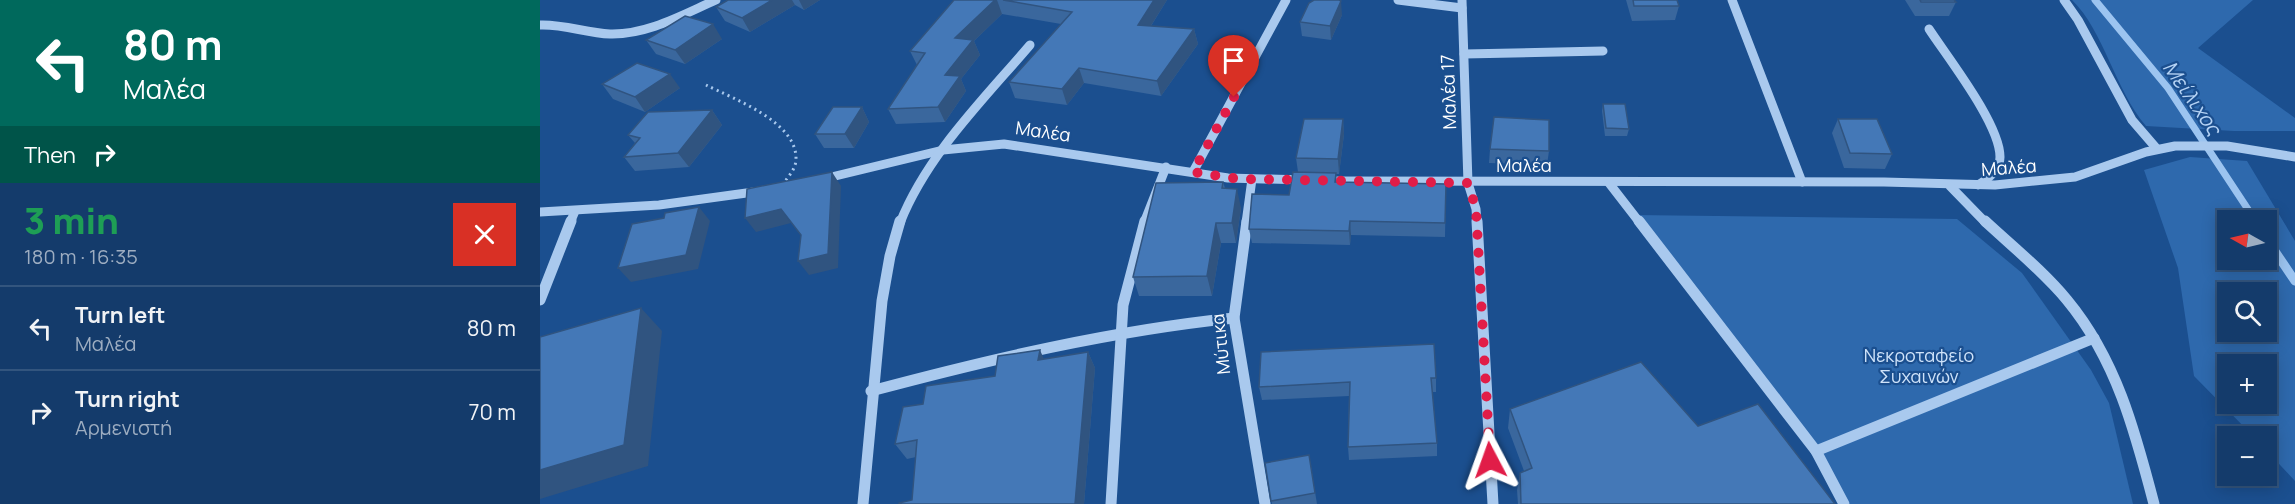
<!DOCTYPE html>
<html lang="en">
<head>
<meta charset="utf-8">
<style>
	:root { --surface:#143b6b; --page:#1d4271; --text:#f1f3f6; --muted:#9dadc1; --line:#33557e }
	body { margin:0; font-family:Manrope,sans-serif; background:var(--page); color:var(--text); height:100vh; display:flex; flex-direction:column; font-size:22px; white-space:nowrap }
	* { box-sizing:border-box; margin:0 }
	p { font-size:20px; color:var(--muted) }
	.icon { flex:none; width:33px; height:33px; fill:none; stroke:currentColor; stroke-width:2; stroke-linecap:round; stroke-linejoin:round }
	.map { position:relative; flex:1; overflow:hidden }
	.drawer { display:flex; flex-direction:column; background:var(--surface); width:540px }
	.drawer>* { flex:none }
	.banner { background:#00695c; color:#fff; overflow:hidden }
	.needle { width:39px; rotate:278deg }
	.controls { position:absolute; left:1677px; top:210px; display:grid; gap:12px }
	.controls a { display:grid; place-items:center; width:60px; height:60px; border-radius:0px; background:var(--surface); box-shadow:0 3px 15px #0003,0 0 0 2px var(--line); font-size:30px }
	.pin { position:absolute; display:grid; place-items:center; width:51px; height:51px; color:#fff; margin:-62px -26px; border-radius:50% 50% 50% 0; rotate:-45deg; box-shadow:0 0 6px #0007 }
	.pin .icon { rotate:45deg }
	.me { position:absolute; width:66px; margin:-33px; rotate:356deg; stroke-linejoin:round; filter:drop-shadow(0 0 4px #0008) }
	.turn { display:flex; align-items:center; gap:21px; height:126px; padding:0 24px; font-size:27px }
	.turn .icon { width:78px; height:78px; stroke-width:2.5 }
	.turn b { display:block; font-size:42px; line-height:51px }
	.then { display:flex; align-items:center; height:57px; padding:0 24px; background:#0003; gap:12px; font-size:22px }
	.round { display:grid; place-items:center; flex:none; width:63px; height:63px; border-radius:0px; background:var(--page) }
	.overview { display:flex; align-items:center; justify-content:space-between; height:102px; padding:0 24px }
	h1 { font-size:36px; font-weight:800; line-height:45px; color:#1e9e55 }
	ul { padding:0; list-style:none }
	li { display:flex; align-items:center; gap:18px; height:84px; padding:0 24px; border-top:2px solid var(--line) }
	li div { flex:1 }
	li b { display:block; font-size:22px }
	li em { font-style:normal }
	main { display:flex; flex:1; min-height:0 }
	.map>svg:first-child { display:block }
</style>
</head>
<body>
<main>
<section class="drawer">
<div class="banner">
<div class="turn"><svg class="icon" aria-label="left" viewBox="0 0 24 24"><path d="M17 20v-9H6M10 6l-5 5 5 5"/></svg><div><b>80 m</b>Μαλέα</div></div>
<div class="then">Then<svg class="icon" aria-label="right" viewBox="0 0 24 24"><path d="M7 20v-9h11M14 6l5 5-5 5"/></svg></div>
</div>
<div class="overview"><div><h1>3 min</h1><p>180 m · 16:35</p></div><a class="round" style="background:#d93025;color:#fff"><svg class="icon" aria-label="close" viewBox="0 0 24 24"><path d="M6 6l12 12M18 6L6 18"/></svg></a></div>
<ul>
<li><svg class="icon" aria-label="left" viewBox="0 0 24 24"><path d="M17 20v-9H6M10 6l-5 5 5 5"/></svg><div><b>Turn left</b><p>Μαλέα</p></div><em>80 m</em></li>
<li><svg class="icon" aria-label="right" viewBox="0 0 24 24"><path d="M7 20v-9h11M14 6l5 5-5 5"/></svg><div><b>Turn right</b><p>Αρμενιστή</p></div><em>70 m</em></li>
</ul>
</section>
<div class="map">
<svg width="1755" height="504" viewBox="0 0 1755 504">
	<rect width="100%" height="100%" fill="#1b4f8f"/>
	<!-- green -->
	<g fill="#2e69ad" fill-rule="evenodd">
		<path d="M1532 0H1713L1658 48 1755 118V131H1694L1606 126C1575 90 1564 31 1532 0Z"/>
		<path d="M1650 157 1707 161 1755 241V481L1727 451 1726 436H1713L1654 376 1638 268 1604 170ZM1726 220V260H1688V220ZM1726 292V332H1688V292ZM1688 364H1726V404H1688Z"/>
		<path d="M1093 215 1417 219 1482 273 1551 370 1569 403 1593 504H1310Z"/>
	</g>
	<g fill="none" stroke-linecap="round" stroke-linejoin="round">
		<!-- stream-far1 -->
		<path stroke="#9cc4f0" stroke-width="7" d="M1555 0 1628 88 1715 220"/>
		<!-- stream -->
		<path stroke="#9cc4f0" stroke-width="9" d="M1726 238 1755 281"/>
		<!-- path -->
		<path stroke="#a9c9ee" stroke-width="3" stroke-dasharray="2 4" stroke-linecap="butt" d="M166 85C194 99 257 122 256 159 256 169 248 177 243 184"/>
		<!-- minor-far1 -->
		<g stroke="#a9c9ee" stroke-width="9">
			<path d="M858 0 922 8"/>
			<path d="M922 0 928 183 936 209 937 223"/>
			<path d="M1192 0 1262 182"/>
			<path d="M1524 0 1538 20 1592 120 1617 149"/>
			<path d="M0 25C24 24 46 33 70 34 107 35 142 15 176 0"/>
			<path d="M1389 29C1408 58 1460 124 1460 157 1460 170 1448 179 1438 185"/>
			<path d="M924 54 1063 51"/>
			<path d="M653 172 746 0"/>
			<path d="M283 179 403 150 464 144 688 178 765 180"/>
			<path d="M783 181 1344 182 1455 185 1535 177 1606 152 1635 146H1687L1755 157"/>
			<path d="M1069 183 1100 223"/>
			<path d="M1410 186 1446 223"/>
			<path d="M0 212 119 205 221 191"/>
			<path d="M30 223 35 211"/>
			<path d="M360 223C387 155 443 100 490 45"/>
			<path d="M604 223 626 167"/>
			<path d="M706 223 712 179"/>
		</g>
		<!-- minor -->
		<g stroke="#a9c9ee" stroke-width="11">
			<path d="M707 221 694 318 725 504"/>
			<path d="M937 221 953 504"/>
			<path d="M1099 221 1276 451 1304 504"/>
			<path d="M1445 221C1473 247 1503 271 1527 300 1576 359 1595 431 1614 504"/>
			<path d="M0 300 31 221"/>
			<path d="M331 391C451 359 570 331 694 318"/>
			<path d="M1276 451 1554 338"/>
			<path d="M323 504 342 301 350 256 360 221"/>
			<path d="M571 504 583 305 605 221"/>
		</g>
	</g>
	<!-- wall -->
	<g fill="#3a679d">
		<path d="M188 0H280L264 10 255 5 210 32 185 21 176 7Z"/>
		<path d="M414 0H627L611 26 654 29 658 44 621 96 544 83 527 105 475 98 469 82 521 24 462 14 434 41 440 55 421 79 426 91 405 122 356 124 348 109 377 65 370 51Z"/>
		<path d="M1086 0H1137L1139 6 1135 20 1092 21Z"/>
		<path d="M1365 0H1414L1416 2 1409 16H1375Z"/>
		<path d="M802 15 791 40 762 36 760 22Z"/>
		<path d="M182 39 145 64 116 54 106 40Z"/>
		<path d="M62 84 140 88 105 112 73 99Z"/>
		<path d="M1063 104 1089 129 1087 136H1065L1062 111Z"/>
		<path d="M322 107 329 122 314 148H284L275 134Z"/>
		<path d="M172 110 182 125 149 167 95 171 84 157 95 143 88 135Z"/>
		<path d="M803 119 804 134 799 174H796L797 182 906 184 905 237 811 235 810 245 712 243 709 229 749 195 758 172 756 158Z"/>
		<path d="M1298 119 1352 154 1345 169 1304 168 1292 133Z"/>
		<path d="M950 149 1009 151 1007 165 949 163Z"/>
		<path d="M683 182 685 188 701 208 696 243H681L672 296H599L593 277Z"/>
		<path d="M548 352 555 368 544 504H359L372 500 376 457 367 459 355 444 383 404 455 376 504 359Z"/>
		<path d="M896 378V392H892L897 443V456L809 460 808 447 809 396 722 400 719 387Z"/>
		<path d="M970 409 1158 426 1295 504H978L977 490 980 473 984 471 968 428Z"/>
		<path d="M769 455 777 504H732L725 463Z"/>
	</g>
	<!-- shaded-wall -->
	<g fill="#305480">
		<path d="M232 0H252L255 5 210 32 202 18Z"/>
		<path d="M259 0H280L264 10Z"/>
		<path d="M455 0H457L462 14 434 41 440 55 421 79 426 91 405 122 398 107 415 38Z"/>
		<path d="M614 0H627L602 40 598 25Z"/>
		<path d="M801 1 802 15 791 40 790 26Z"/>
		<path d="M173 24 182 39 145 64 135 50Z"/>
		<path d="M654 29 658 44 621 96 617 81Z"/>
		<path d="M539 68 544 83 527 105 522 89Z"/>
		<path d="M130 74 140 88 105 112 95 97Z"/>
		<path d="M322 107 329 122 314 148 305 134Z"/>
		<path d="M172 110 182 125 149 167 138 153Z"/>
		<path d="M803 119 804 134 799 174 798 159Z"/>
		<path d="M292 172 301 186 298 268 269 275 258 261Z"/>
		<path d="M697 189 701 208 696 243 692 223Z"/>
		<path d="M159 207 170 221 158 269 91 282 78 268Z"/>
		<path d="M241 209 251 223 216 232 205 218Z"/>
		<path d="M810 221 811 235 810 245 809 231Z"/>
		<path d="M676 223 681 243 672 296 667 276Z"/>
		<path d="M101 308 122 331 108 466 0 499V470Z"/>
		<path d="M500 350 507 366 498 360Z"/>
		<path d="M548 352 555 368 544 504H535Z"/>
	</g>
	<!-- building -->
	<g fill="#4478b7" stroke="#305480" stroke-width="1.5">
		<path d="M188 0H232L202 18 176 7Z"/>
		<path d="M414 0H455L415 38 433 40 405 75 420 76 398 107 348 109 385 53 370 51Z"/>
		<path d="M463 0H614L598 25 654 29 617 81 539 68 522 89 469 82 532 12Z"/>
		<path d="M774 0H799L801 1 790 26 760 22 769 3Z"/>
		<path d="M1093 0H1137L1139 6H1094Z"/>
		<path d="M1380 0H1414L1416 2H1381Z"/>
		<path d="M145 16 173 24 135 50 106 40Z"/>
		<path d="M97 63 130 74 95 97 62 84Z"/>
		<path d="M1063 104H1085L1089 129 1066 128Z"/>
		<path d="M293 107H322L305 134H275Z"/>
		<path d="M172 110 138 153 84 157 100 138 88 135 108 112Z"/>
		<path d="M954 117 1009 120V151L950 149Z"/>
		<path d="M764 119H803L798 159 756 158Z"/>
		<path d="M1298 119H1337L1352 154 1310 153Z"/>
		<path d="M292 172 288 254 258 261 261 235 241 209 205 218 207 189Z"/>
		<path d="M753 172 796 173 795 182 906 184 905 223 810 221 809 231 709 229 712 194 749 195Z"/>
		<path d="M683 182 682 188 697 189 692 223H676L667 276 593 277 616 183Z"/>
		<path d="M159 207 146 255 78 268 92 224 124 218 125 213Z"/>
		<path d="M101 308 84 445 0 470V337Z"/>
		<path d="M894 344 896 378H891L897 443 808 447 810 382 719 387 721 352Z"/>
		<path d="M500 350 498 360 548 352 535 504H359V503L372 500 377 440 355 444 363 407 383 404 386 386 455 376 458 356Z"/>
		<path d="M1101 362 1158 426 1218 404 1295 504H981L980 473 992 468 970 409Z"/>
		<path d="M769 455 775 493 731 501 725 463Z"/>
	</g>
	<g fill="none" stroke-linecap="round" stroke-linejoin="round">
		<!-- route -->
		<path stroke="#e11d48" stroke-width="10" stroke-dasharray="0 18" d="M694 97 653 172 699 179 928 183 936 209 950 460"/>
	</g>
	<g text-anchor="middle" stroke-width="4.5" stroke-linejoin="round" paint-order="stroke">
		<!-- street labels -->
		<g font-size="18" fill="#fff" stroke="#1b4f8f">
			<text transform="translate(909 92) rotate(-92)" y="6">Μαλέα 17</text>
			<text transform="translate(503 132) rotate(8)" y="6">Μαλέα</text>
			<text x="984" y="172">Μαλέα</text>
			<text transform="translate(1469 168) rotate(-4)" y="6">Μαλέα</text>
			<text transform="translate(681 344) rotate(-96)" y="6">Μύτικα</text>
		</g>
		<!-- park labels -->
		<g font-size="18" fill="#cfe3fa" stroke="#1b4f8f">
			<text x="1379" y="362">Νεκροταφείο<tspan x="1379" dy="21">Συχαινών</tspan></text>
		</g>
		<!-- water labels -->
		<g font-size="20" font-style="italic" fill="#b5d3f5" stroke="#1b4f8f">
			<text transform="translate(1652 98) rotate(55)" y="7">Μείλιχος</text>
		</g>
	</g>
</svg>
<div class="controls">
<a><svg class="needle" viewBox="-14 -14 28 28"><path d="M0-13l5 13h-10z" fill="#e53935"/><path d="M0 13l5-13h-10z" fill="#9dadc1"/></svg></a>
<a><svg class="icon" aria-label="search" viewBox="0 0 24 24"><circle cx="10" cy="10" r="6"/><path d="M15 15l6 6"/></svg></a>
<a>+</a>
<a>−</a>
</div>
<div class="pin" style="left:694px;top:97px;background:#d93025"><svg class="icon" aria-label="arrive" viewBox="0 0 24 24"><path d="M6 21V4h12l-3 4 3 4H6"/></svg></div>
<svg class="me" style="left:950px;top:460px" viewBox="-20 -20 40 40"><path d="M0-17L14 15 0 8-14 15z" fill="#e11d48" stroke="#fff" stroke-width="4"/></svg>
</div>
</main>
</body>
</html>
